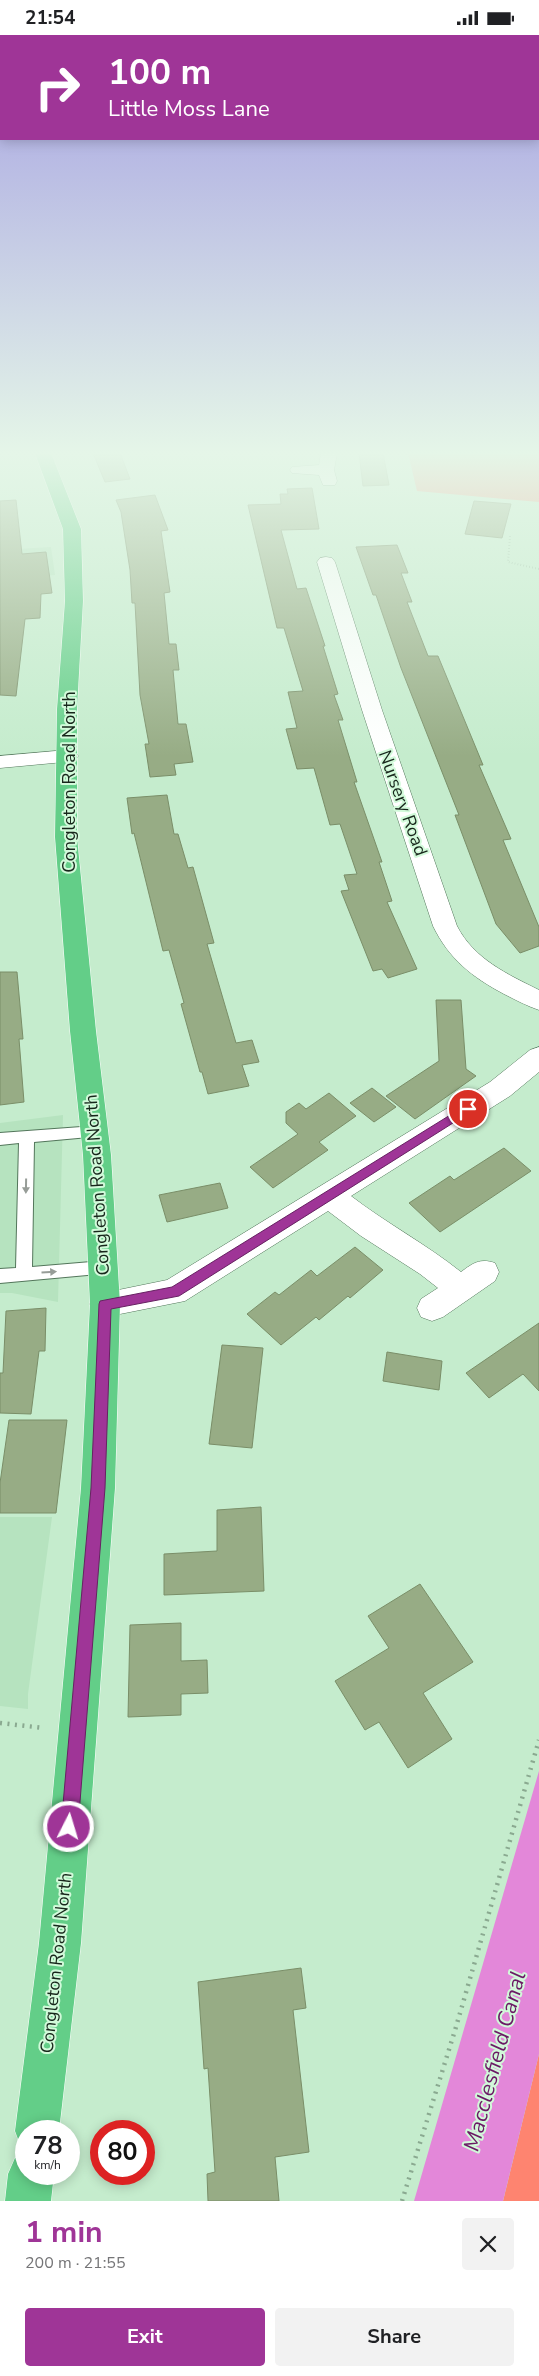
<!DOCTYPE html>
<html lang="en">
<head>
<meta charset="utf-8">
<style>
	:root { --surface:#fff; --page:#f2f2f2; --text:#202124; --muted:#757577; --accent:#9f3597 }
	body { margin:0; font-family:"Nunito Sans",sans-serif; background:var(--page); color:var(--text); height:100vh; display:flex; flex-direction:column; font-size:19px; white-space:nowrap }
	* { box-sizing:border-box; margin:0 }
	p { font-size:16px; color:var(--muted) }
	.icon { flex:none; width:28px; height:28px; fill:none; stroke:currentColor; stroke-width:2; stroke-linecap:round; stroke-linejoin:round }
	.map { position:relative; height:2166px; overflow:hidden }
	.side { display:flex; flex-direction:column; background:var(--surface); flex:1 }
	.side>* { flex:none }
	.banner { position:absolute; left:0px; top:0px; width:540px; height:105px; box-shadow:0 2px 12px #0003; background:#9f3597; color:#fff; overflow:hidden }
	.speed { position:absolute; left:15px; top:2085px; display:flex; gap:10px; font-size:25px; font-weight:700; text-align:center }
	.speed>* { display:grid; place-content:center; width:65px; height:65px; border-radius:50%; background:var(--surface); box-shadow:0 2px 12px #0003; line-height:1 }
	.speed small { font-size:12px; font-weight:400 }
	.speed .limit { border:8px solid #d22; background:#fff; color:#111 }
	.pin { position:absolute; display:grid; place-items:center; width:42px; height:42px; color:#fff; margin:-21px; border:2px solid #fff; border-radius:50%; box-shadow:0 1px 5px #0007 }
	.me { position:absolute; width:55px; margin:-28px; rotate:5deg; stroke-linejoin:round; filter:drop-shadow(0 0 4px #0008) }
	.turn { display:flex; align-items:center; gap:18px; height:105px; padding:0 25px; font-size:22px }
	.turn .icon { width:65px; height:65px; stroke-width:2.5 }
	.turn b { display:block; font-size:35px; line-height:42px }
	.round { display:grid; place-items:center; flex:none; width:52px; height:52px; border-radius:5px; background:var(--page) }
	.overview { display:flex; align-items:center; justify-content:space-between; height:85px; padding:0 25px }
	h1 { font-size:30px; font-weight:700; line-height:38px; color:var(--accent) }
	.action { display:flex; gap:10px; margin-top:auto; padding:10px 25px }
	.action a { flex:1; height:58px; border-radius:5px; background:var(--accent); color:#fff; font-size:20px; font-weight:700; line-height:58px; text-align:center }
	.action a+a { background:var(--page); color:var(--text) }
	.status { display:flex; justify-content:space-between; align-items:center; height:35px; padding:0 25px; background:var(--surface); direction:ltr }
	.status svg { height:14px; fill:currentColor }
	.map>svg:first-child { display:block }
</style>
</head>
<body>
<div class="status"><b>21:54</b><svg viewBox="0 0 49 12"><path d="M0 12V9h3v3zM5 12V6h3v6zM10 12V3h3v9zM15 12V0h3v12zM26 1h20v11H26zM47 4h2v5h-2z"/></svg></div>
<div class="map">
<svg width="539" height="2166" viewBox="0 0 539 2166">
	<rect width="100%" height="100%" fill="#c5eccd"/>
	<!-- built -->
	<g fill="#b6e3bf">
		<path d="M51 512 55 540 0 545V515Z"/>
		<path d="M63 1080 58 1267 12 1258H0V1088Z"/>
		<path d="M0 1482H52L28 1659V1674L0 1671Z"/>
	</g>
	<!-- green -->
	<path fill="#f79786" d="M408 418H539V467L417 456Z"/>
	<!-- forest -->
	<path fill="#fe8470" d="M539 2019V2166H503Z"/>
	<!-- water -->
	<path fill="#e387d9" d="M539 1736V2019L503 2166H414Z"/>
	<!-- building -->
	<g fill="#97ac85" stroke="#7a8e68">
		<path d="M93 418H120L130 444 105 447Z"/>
		<path d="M359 418H383L389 450 363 451Z"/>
		<path d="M312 453 319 494 281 495 297 554 306 553 325 611H323L338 659 334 660 343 685H338L357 747H354L382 827H379L392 866 387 867 417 934 388 943 382 934 373 936 341 856 349 855 344 840 357 839 340 789 330 790 314 733 297 734 286 694 297 693 288 657 303 656 284 593H277L248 470 281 469 280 459H288L287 454Z"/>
		<path d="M155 460 168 495 161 496 170 557 164 558 169 609H176L179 635H173L178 689H186L193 727 174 729 176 740 150 742 145 709H149L140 660 135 568H132L130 535 121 477 116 465Z"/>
		<path d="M16 465 22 519 46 517 52 558 41 559 40 583 25 584 16 661 0 660V466Z"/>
		<path d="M474 466 511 469 502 503 465 499Z"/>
		<path d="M397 510 408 538H401L412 567H407L428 621H438L483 730H479L511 804 503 805 539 892V911L520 918 496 889 455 780H459L401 633 376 560H373L356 512Z"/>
		<path d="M167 760 174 799H178L188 833 193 832 214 908 207 909 236 1008 252 1005 259 1027 242 1030 249 1051 208 1059 202 1037H200L181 969 184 968 169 915 163 916 134 798 132 799 127 763Z"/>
		<path d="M0 937H17L23 1004H19L24 1067 0 1070Z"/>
		<path d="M436 965H461L466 1034 476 1041 415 1084 386 1061 439 1026Z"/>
		<path d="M372 1053 396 1072 374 1087 350 1068Z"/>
		<path d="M329 1058 356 1081 319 1107 328 1115 273 1153 250 1132 298 1099 286 1088V1077L299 1068 306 1074Z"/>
		<path d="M504 1113 531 1136 440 1197 409 1168 450 1141 454 1145Z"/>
		<path d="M220 1148 228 1173 167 1187 159 1160Z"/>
		<path d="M355 1212 383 1235 350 1263 348 1261 319 1285 316 1282 281 1310 247 1279 275 1257 279 1260 311 1235 317 1241Z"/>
		<path d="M46 1273 45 1316H39L31 1379 0 1378V1338H3L6 1276Z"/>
		<path d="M539 1288V1356L523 1339 489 1363 466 1338Z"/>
		<path d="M222 1310 263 1313 252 1413 209 1409Z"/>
		<path d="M387 1317 442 1326 439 1355 383 1346Z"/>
		<path d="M9 1385H67L56 1478H0V1448Z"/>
		<path d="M261 1472 264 1556 164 1560V1519L217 1516V1475Z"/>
		<path d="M420 1549 473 1627 423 1658 452 1704 408 1733 379 1687 365 1695 335 1646 389 1613 368 1581Z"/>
		<path d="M181 1588V1626L207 1625 208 1658 181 1659V1680L128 1682 130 1590Z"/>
		<path d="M301 1933 306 1973 293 1975 309 2117 275 2122 279 2166H208L207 2139 215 2137 208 2033 204 2034 198 1947Z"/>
	</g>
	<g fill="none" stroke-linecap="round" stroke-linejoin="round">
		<!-- service casing -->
		<g stroke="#53765b" stroke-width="2">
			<path id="service" d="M95 1091 100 1093 103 1097 100 1101 34 1107 32 1232 103 1226 109 1228 111 1233 109 1238 0 1248V1234L16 1233 19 1108 0 1110V1098Z"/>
		</g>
		<!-- minor casing -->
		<g stroke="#53765b" stroke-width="1">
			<g id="minor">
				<path d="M321 418H337L334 435 337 446 335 450H323L319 440 292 438 290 435 292 432 319 430Z"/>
				<path d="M326 522 332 523 335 527 382 675 457 891C474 924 507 939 539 955V975C527 971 516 965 504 959 472 942 449 924 433 891L362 675 317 527 320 523Z"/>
				<path d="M67 715 75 716 78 721 75 726 0 733V721Z"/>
				<path d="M539 1012V1037L510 1061 351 1161C386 1188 426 1209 461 1237 473 1228 480 1223 495 1228L499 1237 495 1246 443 1282 432 1286 421 1282 417 1273 421 1264 438 1253 420 1239 361 1201 328 1176 185 1266 105 1282 94 1278 90 1269 94 1260 167 1245 490 1047 530 1015Z"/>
			</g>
		</g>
		<!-- trunk casing -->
		<g stroke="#fff" stroke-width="1">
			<g id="trunk">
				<path d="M35 418H51L81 494 83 566 77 674V802L96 996 111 1120 120 1269 115 1453 81 1908 59 2096H26V2114L21 2112 15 2096 39 1908 81 1453 90 1269 83 1120 70 996 55 802 57 674 65 566 63 494Z"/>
				<path d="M26 2118V2139H54L51 2166H5L8 2139 15 2123Z"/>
			</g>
		</g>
		<!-- path-far1 -->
		<path stroke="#8aa990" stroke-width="2" stroke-dasharray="0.5 2.5" stroke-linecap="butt" d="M510 501 508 527 539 534"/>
		<!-- path -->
		<g stroke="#8aa990" stroke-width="4.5" stroke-dasharray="2 5.5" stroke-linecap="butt">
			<path d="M0 1688 44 1693"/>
			<path d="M402 2166 456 1992 539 1705"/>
		</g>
		<!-- service -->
		<use href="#service" fill="#fff" fill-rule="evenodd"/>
		<!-- minor -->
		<use href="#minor" fill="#fff" fill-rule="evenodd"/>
		<!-- trunk -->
		<use href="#trunk" fill="#63ce88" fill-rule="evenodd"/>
	</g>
	<!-- one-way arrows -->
	<defs><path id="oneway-solid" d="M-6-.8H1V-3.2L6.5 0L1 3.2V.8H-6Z" transform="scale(1.25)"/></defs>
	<g fill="#979d98">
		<use href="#oneway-solid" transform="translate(26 1151) rotate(91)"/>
		<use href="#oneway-solid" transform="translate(49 1237) rotate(-4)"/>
	</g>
	<!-- sky -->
	<linearGradient id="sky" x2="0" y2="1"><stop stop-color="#a6a2e2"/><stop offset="0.58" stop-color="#e5f6e8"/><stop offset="1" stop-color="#e5f6e8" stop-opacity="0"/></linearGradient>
	<rect width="539" height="721" fill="url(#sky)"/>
	<!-- route -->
	<path fill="#9f3597" stroke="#672262" d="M468 1069 474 1074 472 1076 179 1261 111 1274 105 1453 78 1792 75 1798 69 1801 64 1798 61 1792 91 1453 99 1269 100 1266 172 1252Z"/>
	<g text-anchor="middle" stroke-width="4" stroke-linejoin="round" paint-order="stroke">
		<!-- street labels -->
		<g font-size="18" fill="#17261b" stroke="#d2fada">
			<text transform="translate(69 747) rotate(-90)" y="6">Congleton Road North</text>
			<text transform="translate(403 768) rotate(70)" y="6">Nursery Road</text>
			<text transform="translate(97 1150) rotate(-94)" y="6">Congleton Road North</text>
			<text transform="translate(56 1928) rotate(-84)" y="6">Congleton Road North</text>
		</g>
		<!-- near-water labels -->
		<g font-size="22" font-style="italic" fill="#6b1965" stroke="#d2fada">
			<text transform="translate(494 2026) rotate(-75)" y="8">Macclesfield Canal</text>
		</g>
	</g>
</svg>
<div class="speed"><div>78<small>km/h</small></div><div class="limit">80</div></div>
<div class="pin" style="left:468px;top:1074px;background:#d93025"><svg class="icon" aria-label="arrive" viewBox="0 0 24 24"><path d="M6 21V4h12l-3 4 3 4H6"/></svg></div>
<svg class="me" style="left:69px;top:1792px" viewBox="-20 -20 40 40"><circle r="17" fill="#9f3597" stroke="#fff" stroke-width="3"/><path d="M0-11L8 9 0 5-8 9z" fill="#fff"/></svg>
<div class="banner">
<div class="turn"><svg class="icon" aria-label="right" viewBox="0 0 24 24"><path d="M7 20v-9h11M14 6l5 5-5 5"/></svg><div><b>100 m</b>Little Moss Lane</div></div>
</div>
</div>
<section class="side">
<div class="overview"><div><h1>1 min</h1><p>200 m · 21:55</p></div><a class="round"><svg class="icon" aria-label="close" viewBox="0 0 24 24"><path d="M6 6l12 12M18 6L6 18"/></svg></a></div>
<div class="action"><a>Exit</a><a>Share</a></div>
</section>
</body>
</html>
